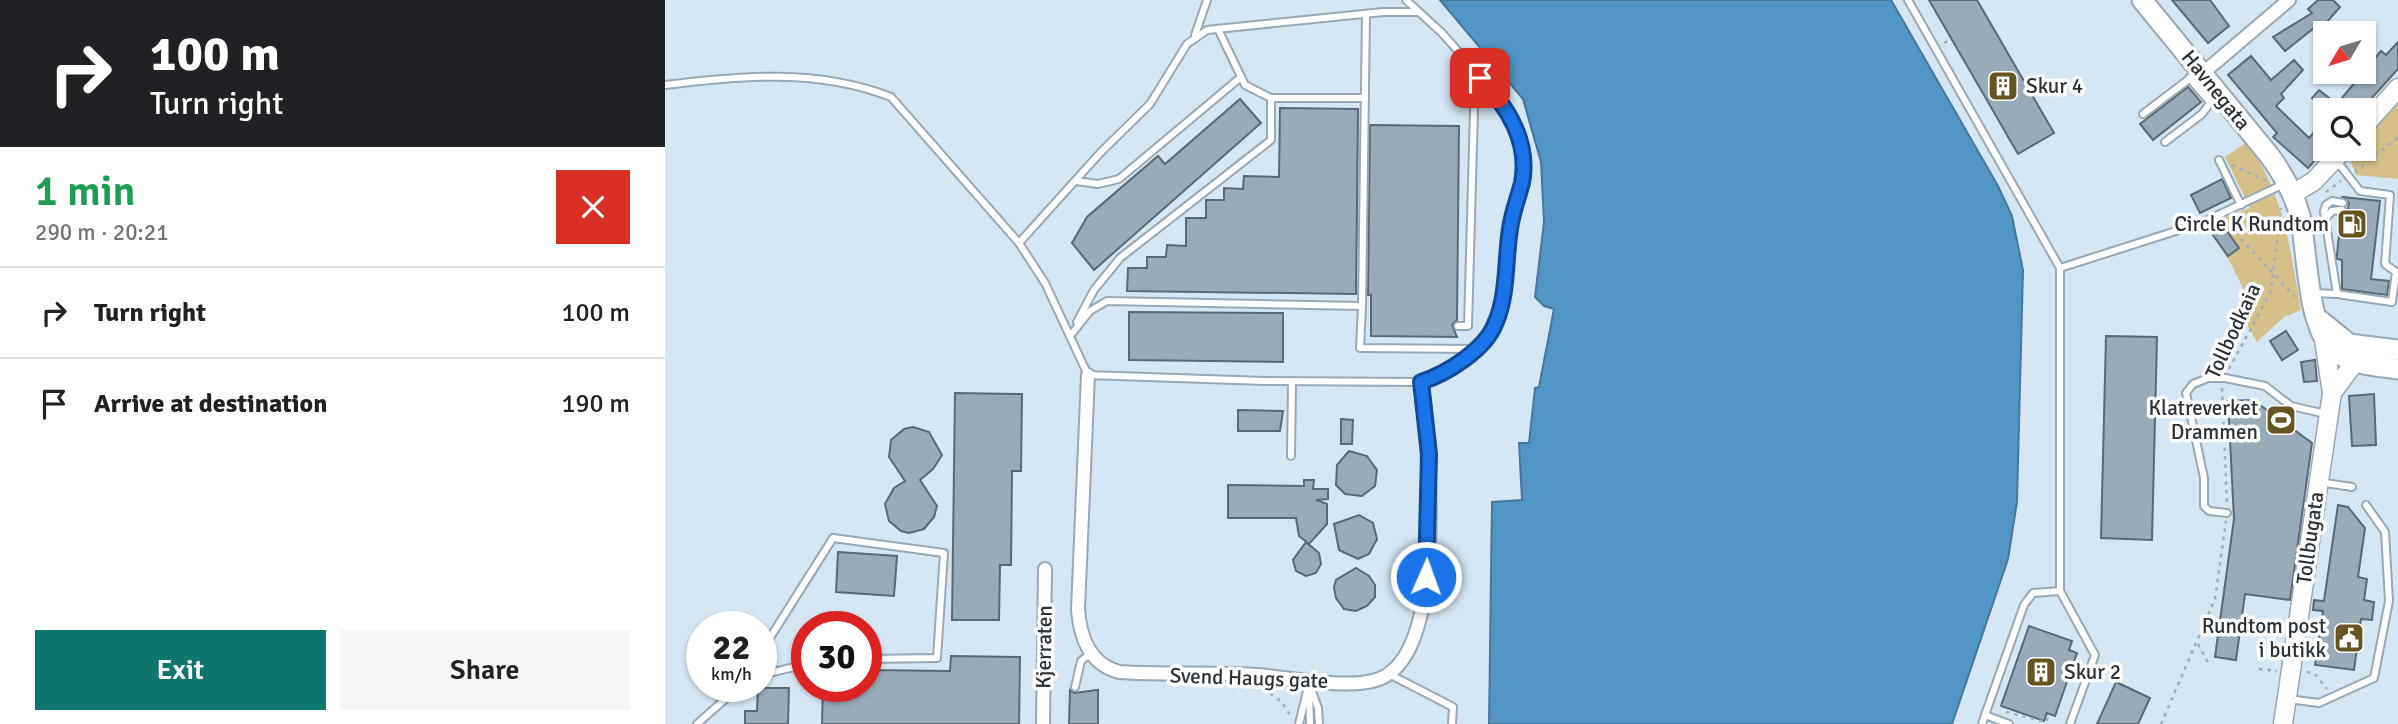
<!DOCTYPE html>
<html lang="en">
<head>
<meta charset="utf-8">
<style>
	:root { --surface:#fff; --page:#f6f6f6; --text:#202124; --muted:#757577; --line:#e0e0e0; --accent:#0f766e }
	body { margin:0; font-family:Signika,sans-serif; background:var(--page); color:var(--text); height:100vh; display:flex; flex-direction:column; font-size:26px; white-space:nowrap }
	* { box-sizing:border-box; margin:0 }
	p { font-size:23px; color:var(--muted) }
	.icon { flex:none; width:38px; height:38px; fill:none; stroke:currentColor; stroke-width:2; stroke-linecap:round; stroke-linejoin:round }
	.map { position:relative; flex:1; overflow:hidden }
	.details { display:flex; flex-direction:column; background:var(--surface); width:665px }
	.details>* { flex:none }
	.guide { background:#202124; color:#fff; overflow:hidden }
	.needle { width:46px; rotate:232deg }
	.controls { position:absolute; left:1648px; top:21px; display:grid; gap:14px }
	.controls a { display:grid; place-items:center; width:63px; height:63px; border-radius:0px; background:var(--surface); box-shadow:0 2px 5px #0004; font-size:35px }
	.speed { position:absolute; left:21px; top:611px; display:flex; gap:14px; font-size:35px; font-weight:700; text-align:center }
	.speed>* { display:grid; place-content:center; width:91px; height:91px; border-radius:50%; background:var(--surface); box-shadow:0 2px 5px #0004; line-height:1 }
	.speed small { font-size:18px; font-weight:400 }
	.speed .limit { border:10px solid #d22; background:#fff; color:#111 }
	.pin { position:absolute; display:grid; place-items:center; width:60px; height:60px; color:#fff; margin:-30px; border-radius:14px; box-shadow:0 4px 10px #0006 }
	.me { position:absolute; width:77px; margin:-38px; rotate:2deg; stroke-linejoin:round; filter:drop-shadow(0 0 5px #0008) }
	.turn { display:flex; align-items:center; gap:24px; height:147px; padding:0 35px; font-size:32px }
	.turn .icon { width:91px; height:91px; stroke-width:2.5 }
	.turn b { display:block; font-size:49px; line-height:60px }
	.round { display:grid; place-items:center; flex:none; width:74px; height:74px; border-radius:0px; background:var(--page) }
	.head { display:flex; align-items:center; justify-content:space-between; height:119px; padding:0 35px }
	h1 { font-size:42px; font-weight:600; line-height:52px; color:#1e9e55 }
	.action { display:flex; gap:14px; margin-top:auto; padding:14px 35px }
	.action a { flex:1; height:80px; border-radius:0px; background:var(--accent); color:#fff; font-size:28px; font-weight:600; line-height:80px; text-align:center }
	.action a+a { background:var(--page); color:var(--text) }
	ul { padding:0; list-style:none }
	li { display:flex; align-items:center; gap:21px; height:91px; padding:0 35px; border-top:2px solid var(--line) }
	li div { flex:1 }
	li b { display:block; font-size:26px }
	li em { font-style:normal }
	main { display:flex; flex:1; min-height:0 }
	.map>svg:first-child { display:block }
</style>
</head>
<body>
<main>
<section class="details">
<div class="guide">
<div class="turn"><svg class="icon" aria-label="right" viewBox="0 0 24 24"><path d="M7 20v-9h11M14 6l5 5-5 5"/></svg><div><b>100 m</b>Turn right</div></div>
</div>
<div class="head"><div><h1>1 min</h1><p>290 m · 20:21</p></div><a class="round" style="background:#d93025;color:#fff"><svg class="icon" aria-label="close" viewBox="0 0 24 24"><path d="M6 6l12 12M18 6L6 18"/></svg></a></div>
<ul>
<li><svg class="icon" aria-label="right" viewBox="0 0 24 24"><path d="M7 20v-9h11M14 6l5 5-5 5"/></svg><div><b>Turn right</b></div><em>100 m</em></li>
<li><svg class="icon" aria-label="arrive" viewBox="0 0 24 24"><path d="M6 21V4h12l-3 4 3 4H6"/></svg><div><b>Arrive at destination</b></div><em>190 m</em></li>
</ul>
<div class="action"><a>Exit</a><a>Share</a></div>
</section>
<div class="map">
<svg width="1733" height="724" viewBox="0 0 1733 724">
	<rect width="100%" height="100%" fill="#d5e7f5"/>
	<!-- green -->
	<g fill="#d5c08a">
		<path d="M1733 103V179L1691 175 1683 154 1689 149H1699V139Z"/>
		<path d="M1582 142C1619 194 1625 248 1636 310L1619 317 1592 342 1581 323 1585 302 1565 262 1540 225 1585 208 1560 157Z"/>
	</g>
	<!-- water -->
	<path fill="#5195c6" stroke="#45779b" stroke-width="2" d="M775 0H1226L1333 186 1347 216 1358 270 1352 502 1343 559 1287 724H824L827 502 857 500 854 443H864L870 388 874 387 889 309 879 306 870 297 879 222 876 162 858 99Z"/>
	<!-- building -->
	<g fill="#99abb9" stroke="#596976" stroke-width="2">
		<path d="M1264 0H1312L1389 133 1353 154Z"/>
		<path d="M1507 0H1545L1564 26 1543 43Z"/>
		<path d="M1653 0H1668L1675 7 1661 23 1671 33H1655L1649 28 1620 51 1608 37 1647 13 1643 9Z"/>
		<path d="M1733 42V69L1696 110H1662L1647 98 1654 90 1672 104 1716 51 1721 55Z"/>
		<path d="M1586 56 1606 80 1629 60 1638 70 1616 94 1619 98 1611 106 1644 138 1661 119V148L1643 168 1608 137 1612 133 1563 75Z"/>
		<path d="M1523 87 1536 102 1488 140 1475 124Z"/>
		<path d="M575 99 596 123 429 270 407 243 422 217 493 156 500 164Z"/>
		<path d="M615 108 693 109 691 294 462 291 463 268H482V257H501L502 245 521 246V218H541V200H559V188L578 189 579 176 614 177Z"/>
		<path d="M705 125 794 126 792 320 787 325 792 337 706 336V295H703Z"/>
		<path d="M1557 179 1566 198 1535 213 1526 195Z"/>
		<path d="M1678 197 1715 201 1706 279 1724 281 1722 295 1677 289V260L1672 259V254L1676 216 1682 213 1684 203Z"/>
		<path d="M1559 227 1574 248 1563 256 1548 235Z"/>
		<path d="M464 312 618 313V362L464 360Z"/>
		<path d="M1621 331 1633 350 1617 360 1605 341Z"/>
		<path d="M1441 336 1492 337 1487 540 1436 538Z"/>
		<path d="M1650 360 1652 381 1639 382 1636 362Z"/>
		<path d="M290 393 357 394 356 471H347L346 565H335L334 620H287Z"/>
		<path d="M1709 394 1711 445 1687 446 1684 396Z"/>
		<path d="M1588 400 1647 443 1625 600 1580 594 1571 660 1550 657 1569 519 1563 401Z"/>
		<path d="M573 410 618 411 615 431H573Z"/>
		<path d="M676 419 688 420 687 444H676Z"/>
		<path d="M248 427 264 432 277 455 268 469 255 480 272 506 269 517 259 529 244 533 236 531 224 521 220 504 229 488 240 481 224 457 226 440 239 429Z"/>
		<path d="M684 451 702 456 712 470 710 486 697 496 680 494 671 485 672 465Z"/>
		<path d="M639 480H649L648 489H663V499L651 500 662 504V524L644 544 634 536 631 518H563V485L639 486Z"/>
		<path d="M1673 505 1683 507 1700 528 1693 577 1702 579 1699 600 1709 602 1707 620 1696 619 1689 670 1650 665 1658 611 1648 610 1649 600 1659 601Z"/>
		<path d="M694 515 708 523 712 539 704 554 693 559 674 550 669 524Z"/>
		<path d="M641 542 654 553 656 564 651 573 641 576 631 571 628 560Z"/>
		<path d="M173 552 232 556 229 596 171 592Z"/>
		<path d="M691 568 704 576 710 585V597L702 606 691 611 679 609 671 598 669 587 671 580Z"/>
		<path d="M1364 626 1407 641 1404 650 1412 653 1390 716 1382 713 1379 721 1336 706Z"/>
		<path d="M286 656 355 657 354 724H157L158 686H201V670L285 671Z"/>
		<path d="M1451 682 1485 698 1473 724H1432Z"/>
		<path d="M93 688H124L123 724H80V711H92Z"/>
		<path d="M405 690 409 693 433 690V724H404Z"/>
	</g>
	<g fill="none" stroke-linecap="round" stroke-linejoin="round">
		<!-- service casing -->
		<g stroke="#97a8b6" stroke-width="10">
			<g id="service">
				<path d="M1243 0 1395 268V591L1430 655 1405 724"/>
				<path d="M553 29 580 85 606 98H700"/>
				<path d="M530 35 542 0"/>
				<path d="M1524 78 1544 101"/>
				<path d="M0 85C77 76 152 68 226 97L354 243 380 283 423 375 600 381 756 382 775 375 797 360 831 324 841 274 844 229 859 162 854 136 840 104 777 33 741 0"/>
				<path d="M1478 114 1532 73"/>
				<path d="M1500 142 1537 114 1552 94"/>
				<path d="M1554 160 1576 205"/>
				<path d="M1671 160 1695 191 1725 195 1720 264 1731 272 1727 302 1672 294"/>
				<path d="M411 181 433 184 454 179 576 77"/>
				<path d="M1660 219 1667 211 1677 210"/>
				<path d="M354 243 436 152 485 104 522 44 542 30 718 12H752"/>
				<path d="M1395 268 1536 223 1621 183"/>
				<path d="M1649 293 1672 294 1659 211 1661 205 1667 201 1678 203"/>
				<path d="M697 306 701 14"/>
				<path d="M412 322 429 290 455 258 606 140V98"/>
				<path d="M793 326H803L810 73"/>
				<path d="M405 336 425 311 442 301 697 306 695 348 809 349"/>
				<path d="M626 456 627 381"/>
				<path d="M1654 482 1687 487"/>
				<path d="M1562 513 1544 511 1539 506V478L1521 393 1528 384 1543 378H1560L1600 386 1626 406 1661 414"/>
				<path d="M96 652 168 538 279 553 272 658 201 659"/>
				<path d="M724 674 788 707 787 724"/>
				<path d="M96 675 142 664"/>
				<path d="M644 683 653 708 654 724"/>
				<path d="M410 687 416 661 426 653"/>
				<path d="M644 692 645 724"/>
				<path d="M1623 699 1654 703 1709 678 1724 601 1720 532 1701 505"/>
				<path d="M1320 715 1359 605 1368 593 1395 591"/>
				<path d="M32 724 75 686"/>
				<path d="M634 724 644 683"/>
				<path d="M1317 724 1320 715 1344 724"/>
			</g>
		</g>
		<!-- minor casing -->
		<g stroke="#97a8b6" stroke-width="16">
			<g id="minor">
				<path d="M1538 73 1624 0"/>
				<path d="M423 375 413 609C415 637 424 664 454 672 500 675 547 672 593 675 624 678 686 690 714 679 785 653 763 443 756 382"/>
				<path d="M378 724 380 569"/>
			</g>
		</g>
		<!-- secondary casing -->
		<g stroke="#97a8b6" stroke-width="21">
			<g id="secondary">
				<path d="M1699 126 1733 88"/>
				<path d="M1628 194 1649 181 1679 149"/>
				<path d="M1667 393 1690 362 1686 349"/>
				<path d="M1618 724 1667 393 1659 340"/>
			</g>
		</g>
		<!-- primary casing -->
		<g stroke="#97a8b6" stroke-width="23">
			<g id="primary">
				<path d="M1477 0 1604 155C1618 174 1629 193 1635 216 1643 252 1641 331 1672 353 1689 365 1712 366 1733 369"/>
				<path d="M1656 321 1684 344 1733 350"/>
			</g>
		</g>
		<!-- path -->
		<g stroke="#a0afba" stroke-width="2.5" stroke-dasharray="3.5 5" stroke-linecap="butt">
			<path d="M1279 43 1286 39"/>
			<path d="M1567 165 1602 181"/>
			<path d="M1690 172 1733 137"/>
			<path d="M1661 192 1676 181"/>
			<path d="M1577 215 1572 232 1577 240 1630 297"/>
			<path d="M1564 369 1606 291 1616 208"/>
			<path d="M1557 388 1562 504"/>
			<path d="M1533 644 1543 663"/>
			<path d="M1594 669 1612 671"/>
			<path d="M1642 672 1649 673 1662 689"/>
			<path d="M598 689 616 701 625 715"/>
			<path d="M1341 712 1381 722 1407 653"/>
			<path d="M1496 724 1550 599 1561 521"/>
		</g>
		<!-- service -->
		<use href="#service" stroke="#fff" stroke-width="6"/>
		<!-- minor -->
		<use href="#minor" stroke="#fff" stroke-width="12"/>
		<!-- secondary -->
		<use href="#secondary" stroke="#fff" stroke-width="18"/>
		<!-- primary -->
		<use href="#primary" stroke="#fff" stroke-width="19"/>
	</g>
	<g fill="none" stroke-linecap="round" stroke-linejoin="round">
		<!-- route casing -->
		<g stroke="#114b97" stroke-width="18">
			<path id="route" d="M761 577 764 454 756 382C781 374 820 350 830 324 843 296 840 260 845 229 847 213 853 198 857 183 865 141 842 106 815 78"/>
		</g>
		<!-- route -->
		<use href="#route" stroke="#1a73e8" stroke-width="12"/>
	</g>
	<!-- icons -->
	<defs>
		<g id="building-square" transform="scale(1.575)"><rect x="-9" y="-9" width="18" height="18" rx="4" fill="#665421" stroke="#fff"/><path d="M-4-6H4V6H1V3H-1V6H-4ZM-2.5-4.3h1.7v1.8h-1.7ZM.8-4.3h1.7v1.8H.8ZM-2.5-1h1.7V.8h-1.7ZM.8-1h1.7V.8H.8Z" fill="#fff"/></g>
		<g id="fuel-square" transform="scale(1.575)"><rect x="-9" y="-9" width="18" height="18" rx="4" fill="#665421" stroke="#fff"/><path d="M-5.5-6h7V0h2V4h1.3V-2.5L3-4.5l.8-.8L6-3V5H2.5V1h-1V6h-7ZM-4.2-4.7v3.2H.2V-4.7Z" fill="#fff"/></g>
		<g id="stadium-square" transform="scale(1.575)"><rect x="-9" y="-9" width="18" height="18" rx="4" fill="#665421" stroke="#fff"/><path d="M0-5a6.5 5 0 1 0 0 10a6.5 5 0 1 0 0-10ZM-3.5-1.8h7v3.6h-7Z" fill="#fff"/></g>
		<g id="civic-square" transform="scale(1.575)"><rect x="-9" y="-9" width="18" height="18" rx="4" fill="#665421" stroke="#fff"/><path d="M-.6-6.5H3V-4.5H.6V-3L4-1V1h2V6H-6V1h2V-1L-.6-3ZM-1.2 2.5V6h2.4V2.5Z" fill="#fff"/></g>
	</defs>
	<g fill-rule="evenodd">
		<use href="#building-square" x="1338" y="86"/>
		<use href="#fuel-square" x="1687" y="224"/>
		<use href="#stadium-square" x="1616" y="420"/>
		<use href="#civic-square" x="1684" y="638"/>
		<use href="#building-square" x="1376" y="672"/>
	</g>
	<g text-anchor="middle" stroke-width="7" stroke-linejoin="round" paint-order="stroke">
		<!-- poi labels -->
		<g font-size="21" fill="#2a3137" stroke="#fff" text-anchor="end">
			<text x="1361" y="93" text-anchor="start">Skur 4</text>
			<text x="1664" y="231">Circle K Rundtom</text>
			<text x="1593" y="415">Klatreverket<tspan x="1593" dy="24">Drammen</tspan></text>
			<text x="1661" y="633">Rundtom post<tspan x="1661" dy="24">i butikk</tspan></text>
			<text x="1399" y="679" text-anchor="start">Skur 2</text>
		</g>
		<!-- street labels -->
		<g font-size="21" fill="#2a3137" stroke="#fff">
			<text transform="translate(1551 90) rotate(51)" y="7">Havnegata</text>
			<text transform="translate(1568 331) rotate(-65)" y="7">Tollbodkaia</text>
			<text transform="translate(1645 538) rotate(-82)" y="7">Tollbugata</text>
			<text transform="translate(379 647) rotate(-89)" y="7">Kjerraten</text>
			<text transform="translate(584 678) rotate(2)" y="7">Svend Haugs gate</text>
		</g>
	</g>
</svg>
<div class="controls">
<a><svg class="needle" viewBox="-14 -14 28 28"><path d="M0-13l5 13h-10z" fill="#e53935"/><path d="M0 13l5-13h-10z" fill="#757577"/></svg></a>
<a><svg class="icon" aria-label="search" viewBox="0 0 24 24"><circle cx="10" cy="10" r="6"/><path d="M15 15l6 6"/></svg></a>
</div>
<div class="speed"><div>22<small>km/h</small></div><div class="limit">30</div></div>
<div class="pin" style="left:815px;top:78px;background:#d93025"><svg class="icon" aria-label="arrive" viewBox="0 0 24 24"><path d="M6 21V4h12l-3 4 3 4H6"/></svg></div>
<svg class="me" style="left:761px;top:577px" viewBox="-20 -20 40 40"><circle r="17" fill="#1a73e8" stroke="#fff" stroke-width="3"/><path d="M0-11L8 9 0 5-8 9z" fill="#fff"/></svg>
</div>
</main>
</body>
</html>
